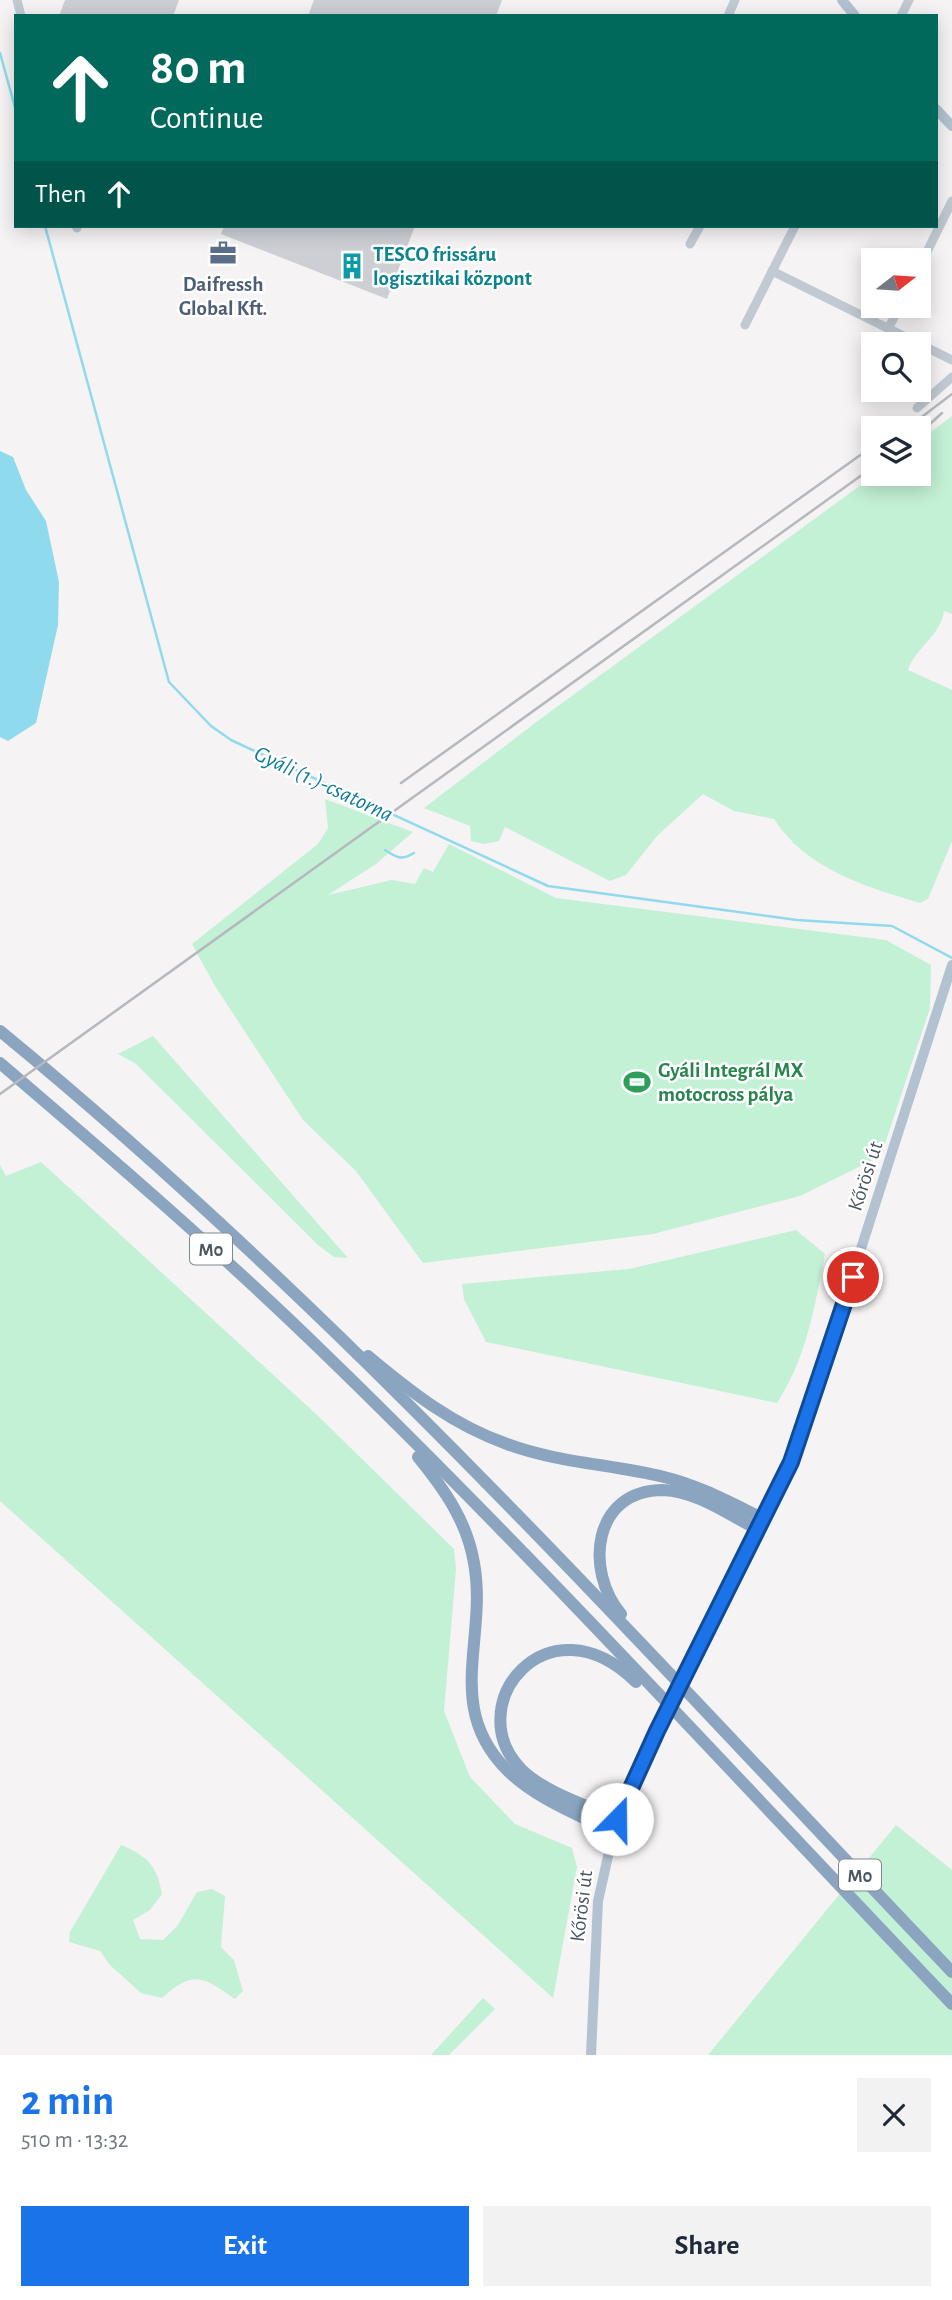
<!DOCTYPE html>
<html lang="en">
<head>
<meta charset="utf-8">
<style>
	:root { --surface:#fff; --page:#f2f2f3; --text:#1f2937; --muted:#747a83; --accent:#1a73e8 }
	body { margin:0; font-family:"Alegreya Sans",sans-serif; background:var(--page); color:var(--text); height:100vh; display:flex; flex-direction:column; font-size:26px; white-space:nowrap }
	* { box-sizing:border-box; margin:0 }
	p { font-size:23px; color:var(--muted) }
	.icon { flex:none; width:38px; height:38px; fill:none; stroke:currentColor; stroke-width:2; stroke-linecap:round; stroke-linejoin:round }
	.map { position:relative; height:2055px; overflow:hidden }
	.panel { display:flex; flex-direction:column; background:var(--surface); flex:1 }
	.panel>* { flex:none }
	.guide { position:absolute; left:14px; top:14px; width:924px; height:214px; border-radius:0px; box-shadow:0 4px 18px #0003; background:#00695c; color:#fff; overflow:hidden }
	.needle { width:46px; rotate:73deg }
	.buttons { position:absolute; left:861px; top:248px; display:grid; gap:14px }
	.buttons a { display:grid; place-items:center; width:70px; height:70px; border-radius:0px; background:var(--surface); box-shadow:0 4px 18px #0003; font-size:35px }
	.pin { position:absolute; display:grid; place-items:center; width:60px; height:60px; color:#fff; margin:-30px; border:4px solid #fff; border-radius:50%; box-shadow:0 2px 7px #0007 }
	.me { position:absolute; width:77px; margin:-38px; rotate:22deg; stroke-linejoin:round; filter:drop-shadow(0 0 5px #0008) }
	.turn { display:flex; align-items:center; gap:24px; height:147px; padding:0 21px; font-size:32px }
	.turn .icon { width:91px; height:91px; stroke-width:2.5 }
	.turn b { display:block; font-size:49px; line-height:60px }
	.then { display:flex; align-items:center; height:66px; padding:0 21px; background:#0003; gap:14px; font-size:26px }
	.round { display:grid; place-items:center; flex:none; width:74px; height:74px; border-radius:0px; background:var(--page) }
	.overview { display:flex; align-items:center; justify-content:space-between; height:119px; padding:0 21px }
	h1 { font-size:42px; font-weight:700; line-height:52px; color:var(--accent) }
	.primary-button { display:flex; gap:14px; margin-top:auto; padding:14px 21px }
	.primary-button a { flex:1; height:80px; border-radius:0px; background:var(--accent); color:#fff; font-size:28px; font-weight:700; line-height:80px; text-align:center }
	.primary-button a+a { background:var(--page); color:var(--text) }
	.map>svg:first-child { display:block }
</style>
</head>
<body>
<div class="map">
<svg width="952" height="2055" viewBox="0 0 952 2055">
	<rect width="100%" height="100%" fill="#f5f3f3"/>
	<!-- green -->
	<g fill="#c3f1d5">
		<path d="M952 416V614L944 611C941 635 916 647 908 670L952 690V841L928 899 920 903C866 887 806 869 774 819L734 811 703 794 657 836 626 875 610 881 505 827 499 841 484 844 471 841 470 826 424 808 543 717 876 474H919V441Z"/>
		<path d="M325 799 413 832 376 864 328 895 392 880 415 884 424 868 433 872 449 844 556 898 886 940 931 965 930 1008 881 1156 800 1196 653 1234 423 1263 356 1171 303 1120 215 986 192 944 318 844 328 828Z"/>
		<path d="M153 1036 348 1258 334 1257 318 1245 135 1063 118 1054Z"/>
		<path d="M41 1162 317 1415 454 1549 456 1569 444 1711 470 1777 515 1824 572 1848 577 1867 553 1998 0 1501V1165L6 1176Z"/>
		<path d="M796 1230 825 1254C815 1306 806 1359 777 1403L486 1342 464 1299 462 1284 629 1269Z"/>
		<path d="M896 1825 952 1870V2055H708Z"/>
		<path d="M121 1845C147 1856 157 1865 162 1894L150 1910 133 1920 140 1939 163 1940 178 1925 197 1892 212 1889 225 1896 221 1947 234 1960 243 1991 235 1999C203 1977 194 1969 162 1998L141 1993 110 1965 100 1951 69 1942 70 1932Z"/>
		<path d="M483 1998 495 2009 449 2055H431Z"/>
	</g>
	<!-- water -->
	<path fill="#90daee" d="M0 451 13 457 26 490 46 521 59 582 58 625 36 723 8 741 0 737Z"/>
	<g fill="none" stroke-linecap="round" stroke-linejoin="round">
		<!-- stream -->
		<g stroke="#90daee" stroke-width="2.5">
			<path d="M0 53 16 111"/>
			<path d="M45 226 169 682 211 726 231 740 548 886 797 920 892 926 952 958"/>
			<path d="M385 850C396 857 401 861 414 853"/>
		</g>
	</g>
	<!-- building -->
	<g fill="#cdcfd5">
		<path d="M65 0H179L173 16H59Z"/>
		<path d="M314 0H502L496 16H308Z"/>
		<path d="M224 226H415L387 299 221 234Z"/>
	</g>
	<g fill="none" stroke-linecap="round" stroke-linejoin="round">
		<!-- minor -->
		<g stroke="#c1cad2" stroke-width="9">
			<path d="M17 0 21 16"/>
			<path d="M728 16 735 0"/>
			<path d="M901 16 909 0"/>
			<path d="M76 226 77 228"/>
			<path d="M690 244 700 226"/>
			<path d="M919 268 952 201"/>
			<path d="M772 271 952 360"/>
			<path d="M745 325 795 226"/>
			<path d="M888 329 900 306"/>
			<path d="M917 408 952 377"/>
		</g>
		<!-- major -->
		<g stroke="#b3c2d1" stroke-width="10">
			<path d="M842 0 855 16"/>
			<path d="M936 109 952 126"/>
			<path d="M591 2055 598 1901 615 1825 657 1731 797 1448 952 965"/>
		</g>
		<!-- highway -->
		<g stroke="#8ba5c1" stroke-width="12">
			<path d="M0 1031C345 1314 645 1650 952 1972"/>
			<path d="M0 1063C109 1156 218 1250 321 1350 539 1561 743 1785 952 2004"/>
			<path d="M368 1356C411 1392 453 1425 507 1444 558 1463 612 1464 664 1477 698 1485 731 1503 762 1518"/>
			<path d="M418 1457C444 1489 467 1521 474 1563 488 1639 443 1707 508 1771 537 1799 577 1814 613 1832"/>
			<path d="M621 1614C584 1570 593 1490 663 1490 696 1491 729 1515 757 1529"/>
			<path d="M617 1819C587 1805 546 1793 522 1770 458 1706 548 1595 636 1682"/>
		</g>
		<!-- rail -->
		<g stroke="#b5b8bd" stroke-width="2.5">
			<path d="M906 429 952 394"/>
			<path d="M919 434 942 413"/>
			<path d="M401 783 873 446"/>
			<path d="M0 1094 873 467"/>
		</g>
	</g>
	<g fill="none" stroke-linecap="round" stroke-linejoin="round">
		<!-- route casing -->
		<g stroke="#114b97" stroke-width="18">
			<path id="route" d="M617 1819 657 1731 791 1462 853 1277"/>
		</g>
		<!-- route -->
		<use href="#route" stroke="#1a73e8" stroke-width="12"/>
	</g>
	<!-- icons -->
	<defs>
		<g id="office-bare" transform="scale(2.1)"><path d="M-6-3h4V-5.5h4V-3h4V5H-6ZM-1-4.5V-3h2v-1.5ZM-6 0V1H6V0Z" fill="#5c6f8a" stroke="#fff" stroke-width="2.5" paint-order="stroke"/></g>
		<g id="building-bare" transform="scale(2.1)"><path d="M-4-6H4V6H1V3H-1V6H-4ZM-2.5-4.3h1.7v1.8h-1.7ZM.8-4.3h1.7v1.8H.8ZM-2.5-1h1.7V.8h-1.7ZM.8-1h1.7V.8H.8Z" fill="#0f9aa8" stroke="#fff" stroke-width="2.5" paint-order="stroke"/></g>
		<g id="stadium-bare" transform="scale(2.1)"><path d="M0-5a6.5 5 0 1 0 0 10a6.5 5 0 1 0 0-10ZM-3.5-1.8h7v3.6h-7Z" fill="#2e9e5b" stroke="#fff" stroke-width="2.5" paint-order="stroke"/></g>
	</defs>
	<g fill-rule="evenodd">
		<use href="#office-bare" x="223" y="253"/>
		<use href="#building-bare" x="352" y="266"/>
		<use href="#stadium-bare" x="637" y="1082"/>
	</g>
	<g text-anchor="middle" stroke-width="5" stroke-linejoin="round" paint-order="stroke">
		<!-- shield labels -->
		<g fill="#fff" stroke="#808990" stroke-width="2">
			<rect x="190" y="1233.5" width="42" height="31" rx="5"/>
			<rect x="839" y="1859.5" width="42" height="31" rx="5"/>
		</g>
		<g font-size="19" font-weight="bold" fill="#4a5661">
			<text x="211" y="1256">M0</text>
			<text x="860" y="1882">M0</text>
		</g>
		<!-- culture labels -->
		<g font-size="21" font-weight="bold" fill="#0d838f" stroke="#fff" text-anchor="start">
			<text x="373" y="261">TESCO frissáru<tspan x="373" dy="24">logisztikai központ</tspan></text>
		</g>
		<!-- service labels -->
		<g font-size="21" font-weight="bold" fill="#4e5e75" stroke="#fff">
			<text x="223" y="291">Daifressh<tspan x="223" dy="24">Global Kft.</tspan></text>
		</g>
		<!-- leisure labels -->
		<g font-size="21" font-weight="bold" fill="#27864d" stroke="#fff" text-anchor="start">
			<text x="658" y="1077">Gyáli Integrál MX<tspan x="658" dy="24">motocross pálya</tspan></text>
		</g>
		<!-- street labels -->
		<g font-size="21" fill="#4a5661" stroke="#fff">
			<text transform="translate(865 1176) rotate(-72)" y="7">Kőrösi út</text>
			<text transform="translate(581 1906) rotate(-83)" y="7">Kőrösi út</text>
		</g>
		<!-- water labels -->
		<g font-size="23" font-style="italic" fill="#0c7c9b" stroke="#fff">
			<text transform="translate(324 783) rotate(25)" y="8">Gyáli (1.)-csatorna</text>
		</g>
	</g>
</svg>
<div class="buttons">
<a><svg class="needle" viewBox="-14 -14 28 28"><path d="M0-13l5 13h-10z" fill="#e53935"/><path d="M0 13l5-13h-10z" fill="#747a83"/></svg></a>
<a><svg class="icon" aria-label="search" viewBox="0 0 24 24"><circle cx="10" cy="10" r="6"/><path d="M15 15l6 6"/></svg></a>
<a><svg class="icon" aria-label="layers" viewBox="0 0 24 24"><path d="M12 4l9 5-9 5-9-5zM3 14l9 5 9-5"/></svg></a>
</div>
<div class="pin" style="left:853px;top:1277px;background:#d93025"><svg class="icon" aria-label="arrive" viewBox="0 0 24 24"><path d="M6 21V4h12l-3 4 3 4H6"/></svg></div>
<svg class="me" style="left:617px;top:1819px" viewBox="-20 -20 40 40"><circle r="19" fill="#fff"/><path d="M0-13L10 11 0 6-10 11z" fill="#1a73e8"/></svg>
<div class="guide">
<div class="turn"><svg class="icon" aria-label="ahead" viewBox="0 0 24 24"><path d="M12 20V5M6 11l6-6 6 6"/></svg><div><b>80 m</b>Continue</div></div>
<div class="then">Then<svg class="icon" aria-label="ahead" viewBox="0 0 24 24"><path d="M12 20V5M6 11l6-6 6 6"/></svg></div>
</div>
</div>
<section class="panel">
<div class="overview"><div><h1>2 min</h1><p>510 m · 13:32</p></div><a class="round"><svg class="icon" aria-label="close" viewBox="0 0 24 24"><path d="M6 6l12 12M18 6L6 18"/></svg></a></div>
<div class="primary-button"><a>Exit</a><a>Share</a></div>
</section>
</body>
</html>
